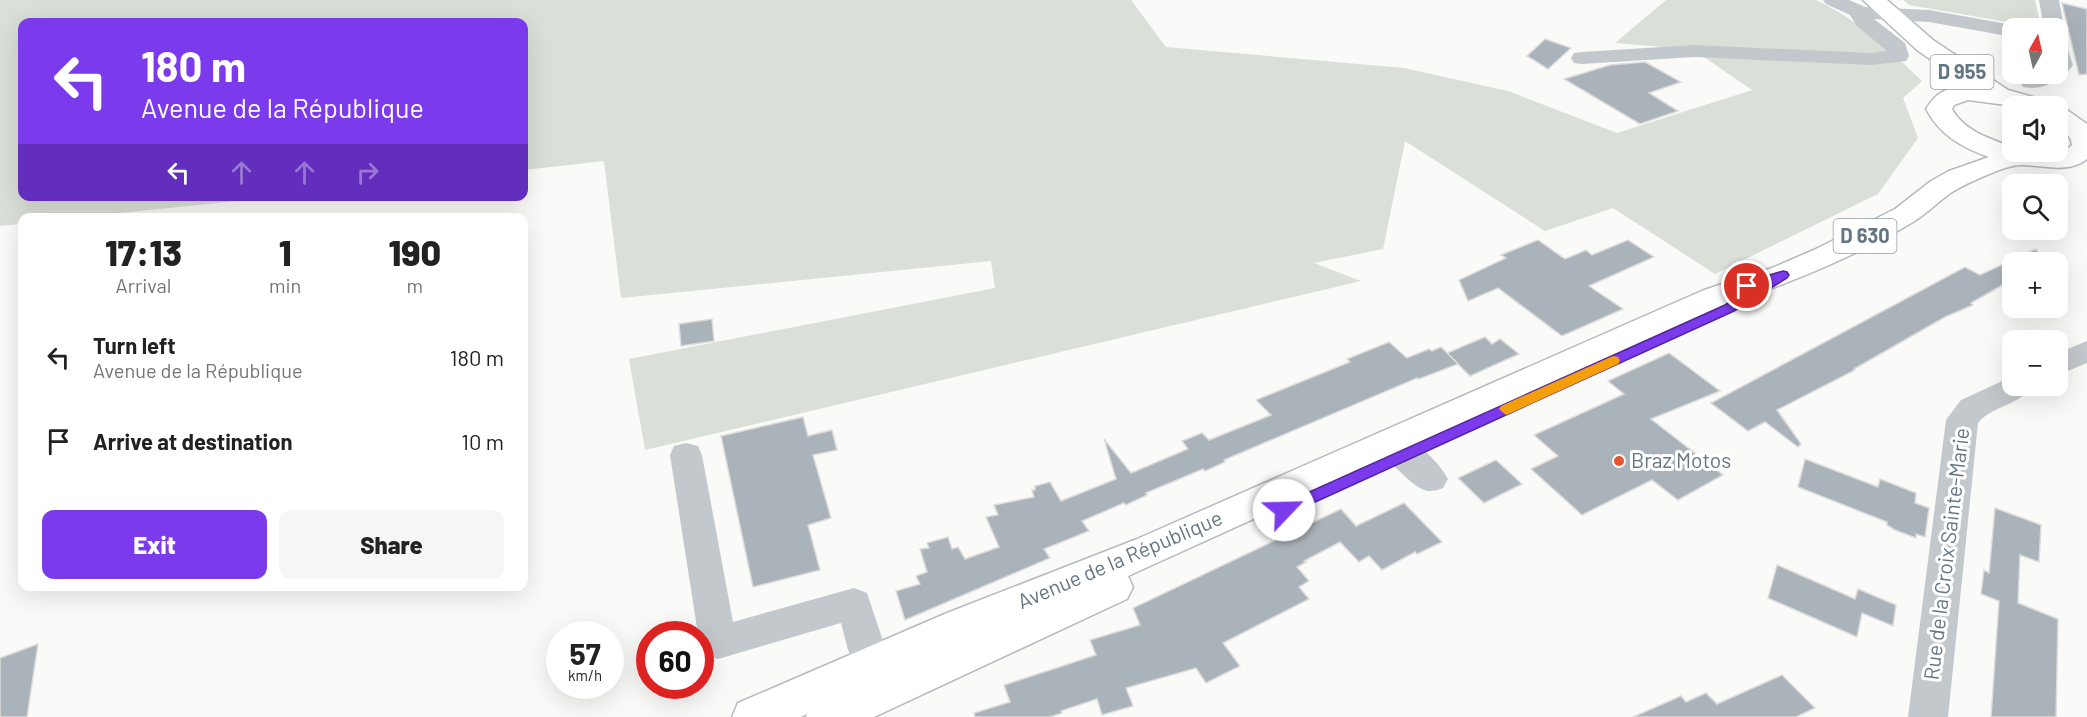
<!DOCTYPE html>
<html lang="en">
<head>
<meta charset="utf-8">
<style>
	:root { --surface:#fff; --page:#f6f6f6; --text:#222; --muted:#767676; --accent:#7c3aed }
	body { margin:0; font-family:Barlow,sans-serif; background:var(--page); color:var(--text); height:100vh; display:flex; flex-direction:column; font-size:22px; white-space:nowrap }
	* { box-sizing:border-box; margin:0 }
	p { font-size:20px; color:var(--muted) }
	.icon { flex:none; width:33px; height:33px; fill:none; stroke:currentColor; stroke-width:2; stroke-linecap:round; stroke-linejoin:round }
	.map { position:relative; flex:1; overflow:hidden }
	.panel { position:absolute; left:18px; top:213px; width:510px; height:378px; display:flex; flex-direction:column; background:var(--surface); border-radius:12px; box-shadow:0 6px 24px #0002 }
	.panel>* { flex:none }
	.hud { position:absolute; left:18px; top:18px; width:510px; height:183px; border-radius:12px; box-shadow:0 6px 24px #0002; background:#7c3aed; color:#fff; overflow:hidden }
	.needle { width:39px; rotate:8deg }
	.fabs { position:absolute; left:2002px; top:18px; display:grid; gap:12px }
	.fabs a { display:grid; place-items:center; width:66px; height:66px; border-radius:12px; background:var(--surface); box-shadow:0 6px 24px #0002; font-size:30px }
	.speed { position:absolute; left:546px; top:621px; display:flex; gap:12px; font-size:30px; font-weight:700; text-align:center }
	.speed>* { display:grid; place-content:center; width:78px; height:78px; border-radius:50%; background:var(--surface); box-shadow:0 6px 24px #0002; line-height:1 }
	.speed small { font-size:15px; font-weight:400 }
	.speed .limit { border:9px solid #d22; background:#fff; color:#111 }
	.pin { position:absolute; display:grid; place-items:center; width:51px; height:51px; color:#fff; margin:-26px; border:3px solid #fff; border-radius:50%; box-shadow:0 2px 6px #0007 }
	.me { position:absolute; width:66px; margin:-33px; rotate:66deg; stroke-linejoin:round; filter:drop-shadow(0 0 4px #0008) }
	.turn { display:flex; align-items:center; gap:21px; height:126px; padding:0 24px; font-size:27px }
	.turn .icon { width:78px; height:78px; stroke-width:2.5 }
	.turn b { display:block; font-size:42px; line-height:51px }
	.lanes { display:flex; align-items:center; height:57px; padding:0 24px; background:#0003; justify-content:center; gap:30px; direction:ltr }
	.lanes .off { opacity:.35 }
	.eta { display:flex; justify-content:space-evenly; align-items:center; height:102px; text-align:center }
	.eta b { font-size:36px; font-weight:800; line-height:42px }
	.button { display:flex; gap:12px; margin-top:auto; padding:12px 24px }
	.button a { flex:1; height:69px; border-radius:12px; background:var(--accent); color:#fff; font-size:24px; font-weight:800; line-height:69px; text-align:center }
	.button a+a { background:var(--page); color:var(--text) }
	ul { padding:0; list-style:none }
	li { display:flex; align-items:center; gap:18px; height:84px; padding:0 24px }
	li div { flex:1 }
	li b { display:block; font-size:22px }
	li em { font-style:normal }
	.map>svg:first-child { display:block }
</style>
</head>
<body>
<div class="map">
<svg width="2087" height="717" viewBox="0 0 2087 717">
	<rect width="100%" height="100%" fill="#fafaf8"/>
	<!-- green -->
	<g fill="#dadfd7">
		<path d="M0 0H1131L1166 47 1404 68 1508 91 1617 133 1752 90 1701 55 1686 49 1615 43 1666 0H1816C1857 19 1890 50 1922 81L1903 98 1918 138 1878 194 1715 274 1613 208 1545 231 1405 141 1383 249 1314 263 1361 281 645 450 629 359 995 288 991 261 621 298 604 161 524 170V22H22V196L276 197 81 217 22 218V224L0 226Z"/>
		<path d="M1903 0H2035L2041 28 1909 5Z"/>
	</g>
	<!-- building -->
	<g fill="#aab3b9" stroke="#dcdcda" stroke-width="1.5">
		<path d="M2062 3 2087 9V74L2079 75Z"/>
		<path d="M1545 39 1571 48 1548 69 1527 56Z"/>
		<path d="M1645 62 1681 82 1649 93 1678 111 1640 124 1564 79 1610 65Z"/>
		<path d="M1538 240 1565 259 1586 250 1592 255 1628 240 1654 257 1589 286 1623 309 1562 336 1498 288 1468 301 1459 280 1506 258 1501 255Z"/>
		<path d="M2036 249 2043 262H2013V279L1971 303 1973 305 1945 317 1854 369 1855 370 1777 410 1801 444 1798 447 1765 422 1748 431 1711 403 1965 267 1980 275Z"/>
		<path d="M712 319 714 341 681 346 679 324Z"/>
		<path d="M1485 337 1492 344 1500 339 1519 354 1470 376 1447 353Z"/>
		<path d="M1389 342 1407 358 1429 349 1432 351 1441 347 1458 364 1419 379 1417 378 1224 460 1225 462 1205 471 1203 469 1146 493 1147 495 1126 505 1124 503 1082 521 1089 531 1044 549 1050 558 905 620 896 591 920 584 916 576 927 572 920 549 929 548 927 543 948 537 952 549 958 547 965 559 999 547 986 517 998 515 994 505 1034 497 1032 490H1035V486L1050 482 1061 501 1116 479 1104 439 1131 473 1188 449 1182 441 1202 433 1209 440 1271 415 1256 400 1350 362 1347 359Z"/>
		<path d="M1669 353 1720 391 1651 419 1723 475 1678 500 1652 480 1582 515 1531 469 1558 456 1534 435 1624 394 1608 381Z"/>
		<path d="M803 417 808 436 832 430 837 450 813 455 831 518 808 525 820 570 753 587 721 436Z"/>
		<path d="M1805 459 1878 487 1880 479 1916 493 1915 503 1929 508 1925 537 1916 534V538L1895 530 1887 525V522L1798 487Z"/>
		<path d="M1496 460 1522 484 1484 503 1458 478Z"/>
		<path d="M1404 503 1442 542 1417 554 1415 552 1382 570 1369 556 1359 562 1340 542 1304 561 1306 562 1297 567 1309 581 1299 587 1309 599 1223 643 1240 666 1206 683 1196 668 1126 688 1133 706 1102 715 1097 699 1061 711 1062 713 1050 717H975L974 713 1010 702 1004 685 1096 655 1090 640 1140 625 1133 608 1341 509 1356 526Z"/>
		<path d="M1995 508 2041 525 2039 562 2020 555 2018 603 2058 619 2056 717H1991L1999 601 1981 594 1984 570 1989 573Z"/>
		<path d="M1777 565 1855 599 1858 589 1896 605 1893 626 1862 613 1857 637 1768 598Z"/>
		<path d="M38 644 27 717H0V658Z"/>
		<path d="M1782 675 1815 708 1796 717H1633L1681 696 1686 702 1706 693 1717 704Z"/>
	</g>
	<g fill="none" stroke-linecap="round" stroke-linejoin="round">
		<!-- major casing -->
		<g stroke="#b5babe" stroke-width="3">
			<path id="major" d="M1863 0H1887L1933 40 2008 90 2047 101 2051 106H2014L1968 100 1954 105 1952 109C1964 131 1990 139 2013 147V152H2054L2065 151 2072 145C2071 136 2065 131 2058 126V107L2067 110 2087 124V159C2068 174 2042 165 2021 165 2014 165 2005 168 1999 170 1982 177 1964 184 1949 194 1937 203 1926 214 1913 222 1854 257 1791 283 1726 304L1128 576 1133 587 1127 599 874 717H806L807 714 801 717H732L738 703 947 613 1137 539 1704 290 1772 268 1816 249 1895 209 1931 181 1949 171 1989 157C1961 147 1940 135 1926 109 1938 90 1947 88 1969 86L1917 50Z"/>
		</g>
		<!-- minor -->
		<g fill="#c3c8cc" fill-rule="evenodd">
			<path d="M1823 0H1849L1865 7 1929 10 2013 25 2022 28H2013V37L1929 22 1874 19 1905 43 1909 56 1906 61 1871 65 1694 57 1582 64 1574 63 1571 58 1574 53 1582 52 1694 45 1871 53 1887 51 1857 26 1850 15 1826 4Z"/>
			<path d="M2039 0H2059L2064 28 2061 32 2058 33V28H2044Z"/>
			<path d="M2058 39 2065 41 2073 65C2063 80 2042 91 2023 87L2020 82C2028 70 2045 74 2058 74Z"/>
			<path d="M2087 341V363L2058 375V353Z"/>
			<path d="M2013 376V386H2031C2022 405 1991 406 1978 423L1948 717H1908L1946 420 1961 400Z"/>
			<path d="M1392 431C1412 437 1438 460 1448 479L1443 488C1435 491 1428 493 1420 488 1407 481 1383 455 1376 443L1381 435Z"/>
			<path d="M686 443 698 446 702 455 733 622 854 588 867 593 886 650 903 685 897 697 883 702 869 697 848 650 841 623 718 659 705 655 700 646V634H698L670 455 674 446Z"/>
		</g>
		<!-- major -->
		<use href="#major" fill="#fff" fill-rule="evenodd"/>
	</g>
	<!-- route -->
	<path fill="#7c3aed" stroke="#51269a" stroke-width="1.5" d="M1783 271 1787 272 1789 275 1787 278 1734 311 1289 514H1278L1276 510 1278 506 1725 305 1751 289 1743 288 1741 286 1743 283Z"/>
	<!-- slow -->
	<path fill="#f59e0b" d="M1613 356 1618 357 1620 361 1618 364 1511 413 1506 415 1499 409 1501 406Z"/>
	<!-- markers -->
	<circle fill="#e4572e" stroke="#fff" stroke-width="2" cx="1619" cy="461" r="6"/>
	<g text-anchor="middle" stroke-width="6" stroke-linejoin="round" paint-order="stroke">
		<!-- shield labels -->
		<g fill="#fff" stroke="#939fa8" stroke-width="1.5">
			<rect x="1930.5" y="55" width="63" height="34" rx="4.5"/>
			<rect x="1833.5" y="219" width="63" height="34" rx="4.5"/>
		</g>
		<g font-size="20" font-weight="bold" fill="#657683">
			<text x="1962" y="79">D 955</text>
			<text x="1865" y="243">D 630</text>
		</g>
		<!-- poi labels -->
		<g font-size="21" fill="#657683" stroke="#fff" text-anchor="start">
			<text x="1631" y="468">Braz Motos</text>
		</g>
		<!-- street labels -->
		<g font-size="21" fill="#657683" stroke="#fff">
			<text transform="translate(1947 554) rotate(-83)" y="7">Rue de la Croix Sainte-Marie</text>
			<text transform="translate(1120 560) rotate(-23)" y="7">Avenue de la République</text>
		</g>
	</g>
</svg>
<div class="fabs">
<a><svg class="needle" viewBox="-14 -14 28 28"><path d="M0-13l5 13h-10z" fill="#e53935"/><path d="M0 13l5-13h-10z" fill="#767676"/></svg></a>
<a><svg class="icon" aria-label="sound" viewBox="0 0 24 24"><path d="M4 9h4l5-4v14l-5-4H4zM17 9q2 3 0 6"/></svg></a>
<a><svg class="icon" aria-label="search" viewBox="0 0 24 24"><circle cx="10" cy="10" r="6"/><path d="M15 15l6 6"/></svg></a>
<a>+</a>
<a>−</a>
</div>
<div class="speed"><div>57<small>km/h</small></div><div class="limit">60</div></div>
<div class="pin" style="left:1747px;top:286px;background:#d93025"><svg class="icon" aria-label="arrive" viewBox="0 0 24 24"><path d="M6 21V4h12l-3 4 3 4H6"/></svg></div>
<svg class="me" style="left:1284px;top:510px" viewBox="-20 -20 40 40"><circle r="19" fill="#fff"/><path d="M0-13L10 11 0 6-10 11z" fill="#7c3aed"/></svg>
<div class="hud">
<div class="turn"><svg class="icon" aria-label="left" viewBox="0 0 24 24"><path d="M17 20v-9H6M10 6l-5 5 5 5"/></svg><div><b>180 m</b>Avenue de la République</div></div>
<div class="lanes"><svg class="icon" aria-label="left" viewBox="0 0 24 24"><path d="M17 20v-9H6M10 6l-5 5 5 5"/></svg><svg class="icon off" aria-label="ahead" viewBox="0 0 24 24"><path d="M12 20V5M6 11l6-6 6 6"/></svg><svg class="icon off" aria-label="ahead" viewBox="0 0 24 24"><path d="M12 20V5M6 11l6-6 6 6"/></svg><svg class="icon off" aria-label="right" viewBox="0 0 24 24"><path d="M7 20v-9h11M14 6l5 5-5 5"/></svg></div>
</div>
<section class="panel">
<div class="eta">
<div><b>17:13</b><p>Arrival</p></div>
<div><b>1</b><p>min</p></div>
<div><b>190</b><p>m</p></div>
</div>
<ul>
<li><svg class="icon" aria-label="left" viewBox="0 0 24 24"><path d="M17 20v-9H6M10 6l-5 5 5 5"/></svg><div><b>Turn left</b><p>Avenue de la République</p></div><em>180 m</em></li>
<li><svg class="icon" aria-label="arrive" viewBox="0 0 24 24"><path d="M6 21V4h12l-3 4 3 4H6"/></svg><div><b>Arrive at destination</b></div><em>10 m</em></li>
</ul>
<div class="button"><a>Exit</a><a>Share</a></div>
</section>
</div>
</body>
</html>
